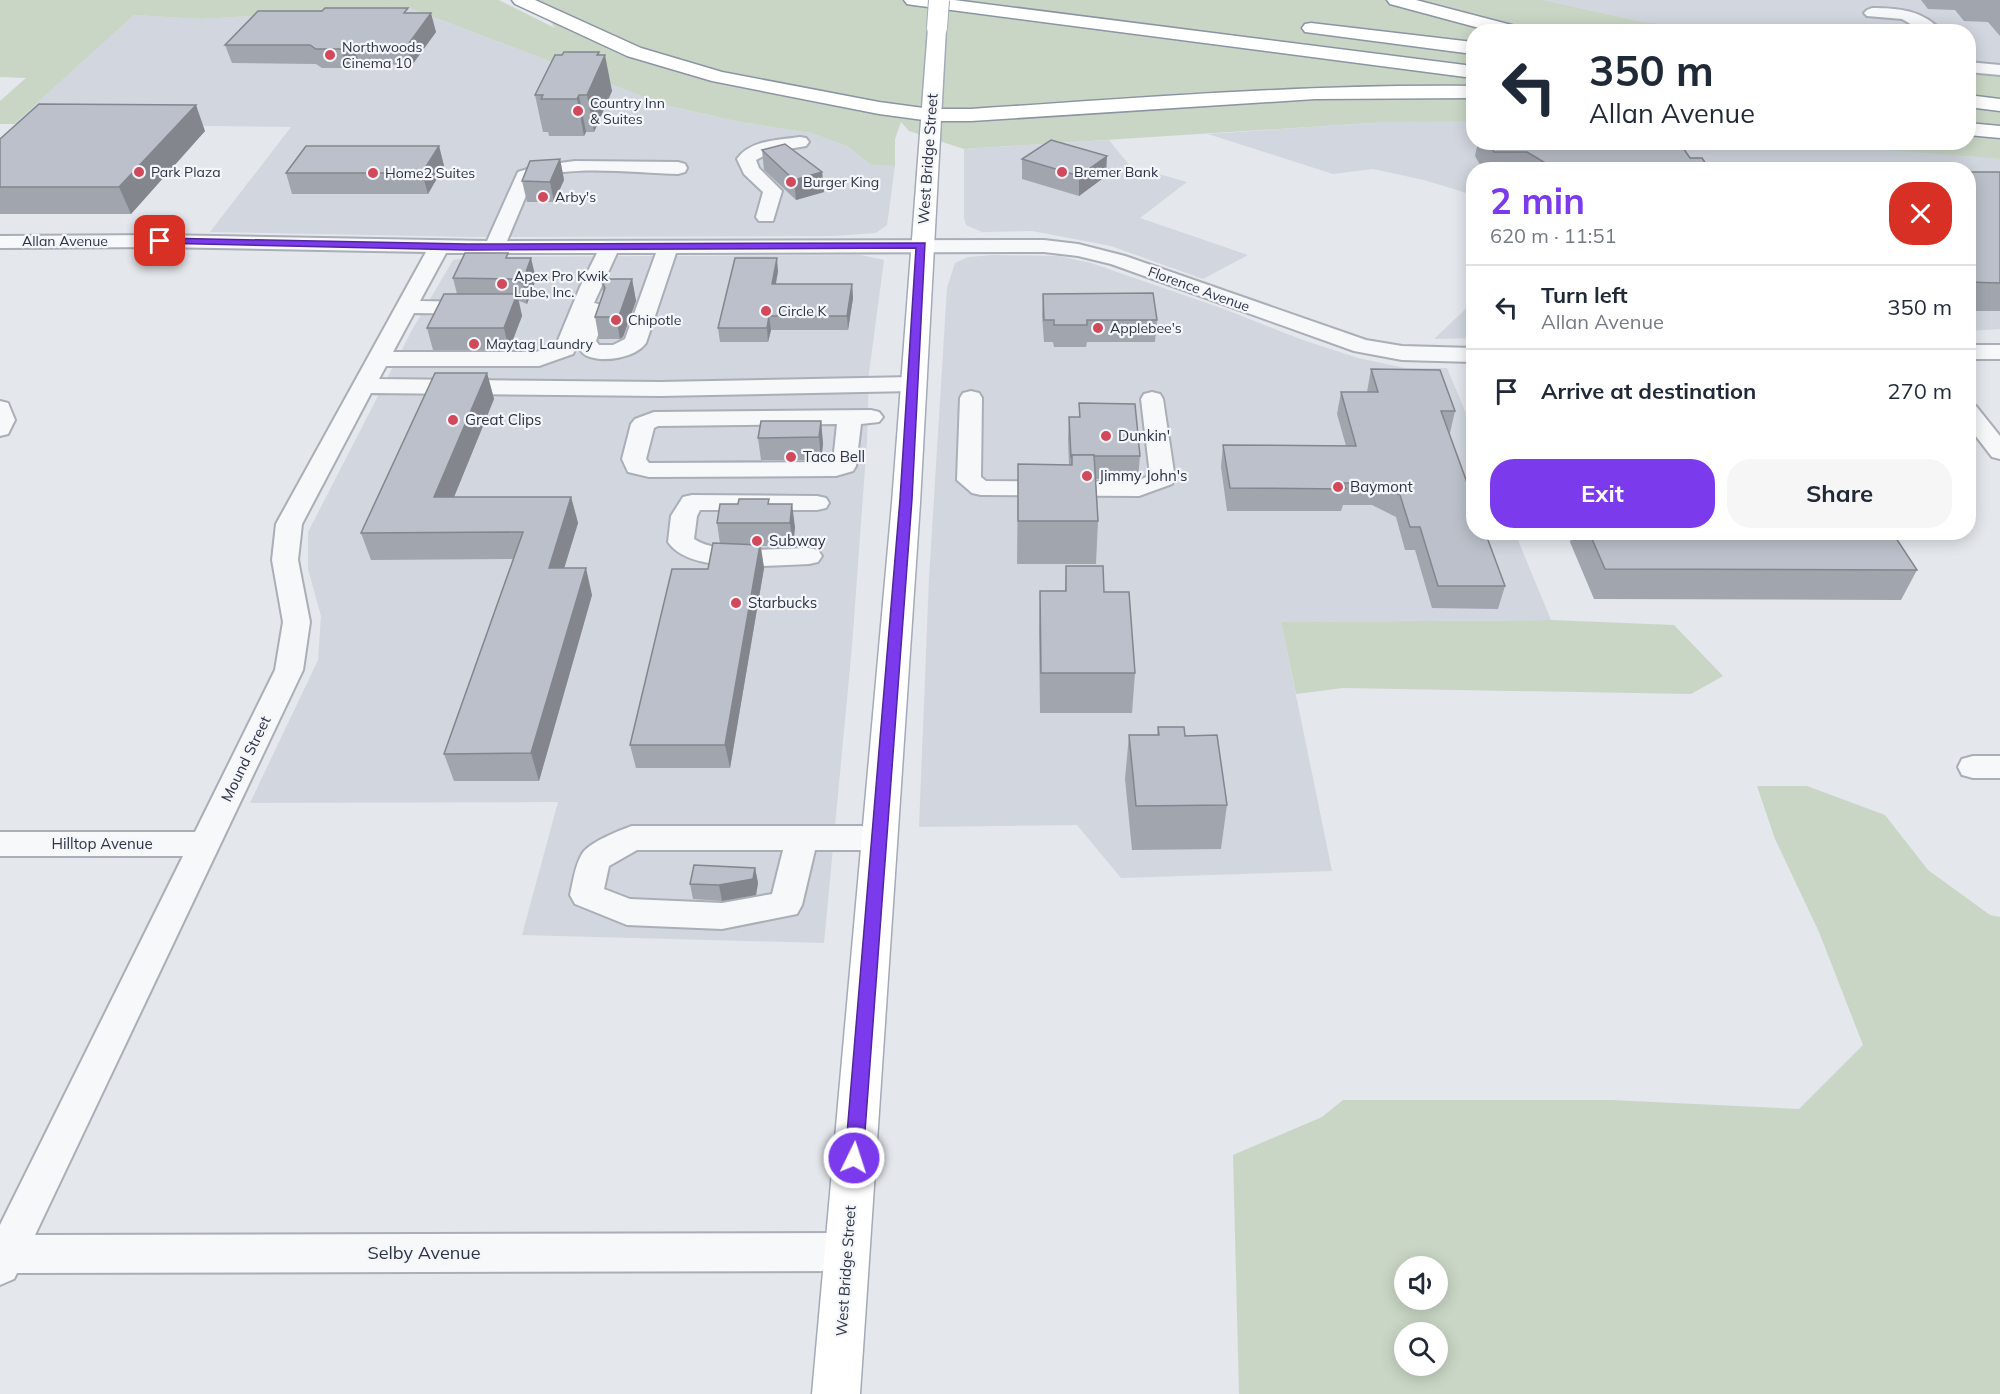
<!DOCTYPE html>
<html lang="en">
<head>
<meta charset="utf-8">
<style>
	:root { --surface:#fff; --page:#f6f6f7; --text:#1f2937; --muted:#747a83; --line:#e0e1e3; --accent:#7c3aed }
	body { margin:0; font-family:Mulish,sans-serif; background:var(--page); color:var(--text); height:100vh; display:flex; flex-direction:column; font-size:22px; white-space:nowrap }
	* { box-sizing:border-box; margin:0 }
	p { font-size:20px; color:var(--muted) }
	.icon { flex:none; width:33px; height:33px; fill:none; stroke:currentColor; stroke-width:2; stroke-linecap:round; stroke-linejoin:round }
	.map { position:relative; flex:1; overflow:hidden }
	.sheet { position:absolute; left:1466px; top:162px; width:510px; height:378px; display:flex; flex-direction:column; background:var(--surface); border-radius:24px; box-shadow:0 3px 15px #0003 }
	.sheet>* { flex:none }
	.hud { position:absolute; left:1466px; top:24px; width:510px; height:126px; border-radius:24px; box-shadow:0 3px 15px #0003; background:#fff; color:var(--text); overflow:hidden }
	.controls { position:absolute; left:1394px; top:1256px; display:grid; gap:12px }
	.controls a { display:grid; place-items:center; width:54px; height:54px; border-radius:50%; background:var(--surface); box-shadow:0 3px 15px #0003; font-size:30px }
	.pin { position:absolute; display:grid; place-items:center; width:51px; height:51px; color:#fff; margin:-26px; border-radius:12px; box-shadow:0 3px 9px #0006 }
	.me { position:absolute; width:66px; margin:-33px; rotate:4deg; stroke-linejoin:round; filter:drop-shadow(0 0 4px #0008) }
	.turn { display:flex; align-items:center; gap:21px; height:126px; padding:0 24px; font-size:27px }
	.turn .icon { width:78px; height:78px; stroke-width:2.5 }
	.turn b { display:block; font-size:42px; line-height:51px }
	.round { display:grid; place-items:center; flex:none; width:63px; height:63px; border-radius:24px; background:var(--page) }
	.head { display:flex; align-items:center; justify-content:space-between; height:102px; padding:0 24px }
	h1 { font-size:36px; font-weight:700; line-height:45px; color:var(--accent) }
	.button { display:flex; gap:12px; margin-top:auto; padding:12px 24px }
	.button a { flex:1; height:69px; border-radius:24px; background:var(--accent); color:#fff; font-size:24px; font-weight:700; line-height:69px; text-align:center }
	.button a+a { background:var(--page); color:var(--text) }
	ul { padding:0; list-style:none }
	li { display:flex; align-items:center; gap:18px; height:84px; padding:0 24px; border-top:2px solid var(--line) }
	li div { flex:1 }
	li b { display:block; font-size:22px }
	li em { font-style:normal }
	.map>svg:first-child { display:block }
</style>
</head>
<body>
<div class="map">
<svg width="2000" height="1394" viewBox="0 0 2000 1394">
	<rect width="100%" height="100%" fill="#e4e7ec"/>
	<!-- built -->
	<g fill="#d2d6de">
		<path d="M1543 0H2000V76L1968 74V32L1728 31 1644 22Z"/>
		<path d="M407 7 665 105 740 122 811 133 847 146 871 165 895 166 887 225 876 233 834 236 473 237 210 232 291 127 14 124 134 15 200 19Z"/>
		<path d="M1459 120 1473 121V142H1804L2000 159V329L1968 331V170H1473V195L1424 180 1373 169 1333 174 1208 134 1387 122Z"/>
		<path d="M1109 140 1130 166 1187 182 1140 218 1248 255 1203 279 1111 246 1032 231 982 232 966 225 964 218V149Z"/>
		<path d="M861 255 884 260 869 373 867 441 852 646 824 943 522 935 558 802 250 803 318 660 321 616 308 569V532L413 328 453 260 473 257Z"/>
		<path d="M993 255 1059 256 1091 263 1224 309 1300 339 1358 358 1405 368H1447L1473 430V532L1515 533 1551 620 1281 622 1332 871 1121 878 1077 825 919 827 929 578 947 288 955 263 968 257Z"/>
		<path d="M1473 302V338L1434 339Z"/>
	</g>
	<!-- green -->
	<g fill="#c9d6c5" fill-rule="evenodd">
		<path d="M0 0H499L555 28 541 9 521 0H1543L1644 22 1728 31 1473 32V121L1387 122 964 149 909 131 901 122 895 139V166L871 165 847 146 811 133 740 122 665 105 407 7 200 19 134 15 14 124H0V101L26 78 0 77Z"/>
		<path d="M1968 74 2000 76V159L1804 143 1968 142Z"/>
		<path d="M1551 620 1674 625 1723 676 1691 694 1343 688 1296 694 1281 622Z"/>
		<path d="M1757 786H1807L1885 815 1928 870 1990 915 2000 917V1394H1239L1233 1155 1322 1117 1343 1100H1611L1799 1109 1863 1045 1819 932 1775 839ZM1404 1266H1437V1299H1404ZM1404 1332H1437V1365H1404Z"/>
	</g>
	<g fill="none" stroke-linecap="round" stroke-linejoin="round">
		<!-- minor casing -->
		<g stroke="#a9aeb7" stroke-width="4">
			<g id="minor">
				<path d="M1872 8C1898 8 1924 10 1942 32H1924L1902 19 1867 16 1864 13 1867 10Z"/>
				<path d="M1968 62 2000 65V75L1968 72Z"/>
				<path d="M800 137 806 138 809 142 806 146 771 152 756 160 759 168 782 191 773 221H759L756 217 763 192 744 174 737 159C750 140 779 140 800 137Z"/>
				<path d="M575 161 678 162 685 164 687 168 685 172 678 174C637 173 570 164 533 179L507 241 1044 240 1078 244 1125 256 1366 340 1402 346 1473 348V362L1402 360 1354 351 1111 264 1078 256 1044 252 676 253 646 343C635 358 604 363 587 356 583 354 580 350 577 346L573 354 539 366H386L379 379 660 382 913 377 921 379 924 384 921 389 913 391 660 396 371 393 302 524 298 560 310 622 303 670 35 1235 847 1233 861 1239 867 1252 861 1265 847 1271 17 1273 14 1279 0 1285V1225L183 856H0V832H195L275 670 283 622 272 560 276 524 426 252 160 247 0 248V236L160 235 487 241 518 172 537 166ZM446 253H597L580 287 556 345 536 352H393L414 313 477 314 484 312 488 308 484 304 477 302 420 301ZM617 253H656L625 339 613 345H599L596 341 607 309 603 305 594 303Z"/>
				<rect x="1968" y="345" width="32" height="14"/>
				<path d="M971 391 979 393 982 398 981 477 986 481 1136 482 1150 475 1141 399 1144 394 1152 392 1160 394 1163 399 1175 479 1172 484 1139 496 981 495 972 493 957 480 960 398 963 393Z"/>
				<path d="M0 401 8 403 15 420 8 434 0 436Z"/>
				<path d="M1968 404 1976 406 2000 436V459L1992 457 1968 426Z"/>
				<path d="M871 410 879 412 883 417 879 422 861 424 856 466 853 471 836 476 649 477 628 472 622 459 631 424 635 419 654 412ZM837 424 833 462 649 463 646 459 654 428 658 426Z"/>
				<path d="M692 495 817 496 826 498 829 503 826 508 817 510H700L697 516 694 539C719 556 778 548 809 548L818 550 822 556 818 562 809 564C773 565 690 575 668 542L671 516 683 497Z"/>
				<path d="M1973 756H2000V778H1973L1962 775 1958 767 1962 759Z"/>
				<path d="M632 826H879L890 830 895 838 890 846 879 850H815L802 905 797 914 722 929 627 925 575 904 570 895C573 882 575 865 582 854 588 843 620 830 632 826ZM637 850H783L772 894 722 903 630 899 604 889 609 866Z"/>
			</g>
		</g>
		<!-- major casing -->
		<g stroke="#a3abb8" stroke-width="3">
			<path id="major" d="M937 23 943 24 946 28 920 503 860 1394H812L892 503 928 28 931 24Z"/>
		</g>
		<!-- highway casing -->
		<g stroke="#8b94a3" stroke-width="3">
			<g id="highway">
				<path d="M512 0H535L641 48 722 72 879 102 931 109H971C1138 98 1305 84 1473 86V98L1315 99 971 121H931L879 114 712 81 627 56 515 4Z"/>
				<path d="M904 0H954L1473 66V78L913 5 907 4Z"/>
				<path d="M1387 0H1416L1523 28 1526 32H1494L1390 4Z"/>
				<path d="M1311 23 1473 42V54L1305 32 1302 28 1305 24Z"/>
				<path d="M1968 95 2000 99V111L1968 107Z"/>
				<path d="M1968 123 2000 126V138L1968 135Z"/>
			</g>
		</g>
		<!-- minor -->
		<use href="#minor" fill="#f7f8fa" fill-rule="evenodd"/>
		<!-- major -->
		<use href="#major" fill="#fff" fill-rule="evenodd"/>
		<!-- highway -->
		<use href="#highway" fill="#fff" fill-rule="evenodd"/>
		<!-- major-bridge casing -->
		<g stroke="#a3abb8" stroke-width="22" stroke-linecap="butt">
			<path id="major-bridge" d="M937 28 939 0"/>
		</g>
		<!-- major-bridge -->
		<use href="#major-bridge" stroke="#fff" stroke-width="20"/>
	</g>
	<!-- wall -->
	<g fill="#a1a5ae">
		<path d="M1921 0H2000V36L1988 22 1964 21 1955 10 1928 9Z"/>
		<path d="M409 13 436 32 412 65 359 64 347 68H322L316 64 232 63 225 45Z"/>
		<path d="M599 55 612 91 594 132H586L584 136H549L548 132H543L535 95Z"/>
		<path d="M205 131 131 214H0V139Z"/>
		<path d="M1478 142H1679L1690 158 1710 170H1483L1475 156Z"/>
		<path d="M439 146 444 166 428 194H292L286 173Z"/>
		<path d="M762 150 822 172 824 192 796 200 764 170Z"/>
		<path d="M560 159 564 180 554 202H527L522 181Z"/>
		<path d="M1022 159 1106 176 1079 196 1022 179Z"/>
		<rect x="1968" y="172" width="32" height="139"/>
		<path d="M509 258 536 279 527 304 519 301 522 316 509 350H433L427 328 457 294 453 278Z"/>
		<path d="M778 271 776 284H852L853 298 848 330H771L768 342H720L718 328Z"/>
		<path d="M601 279H632L636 301 623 337 620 339H599L595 317 603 293Z"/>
		<path d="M1043 294 1157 320 1155 342H1087L1086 347H1054L1053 342H1044L1042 315Z"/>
		<path d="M1371 369 1455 411 1450 433H1449L1505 586 1498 609 1432 608 1415 550H1405L1396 517 1372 505H1343L1341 511H1227L1221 467 1223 445 1346 446 1337 414 1341 392H1367Z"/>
		<path d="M487 373 494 399 454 497H571L578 523 564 568 592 595 539 781H454L444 754 513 559 371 560 361 533Z"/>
		<path d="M1079 403 1140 456 1138 478 1096 479 1098 521 1096 564H1017L1018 464 1069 465 1068 439 1069 417H1079Z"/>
		<path d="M821 421 823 444 821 460H761L758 438Z"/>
		<path d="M770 504 795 527 793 546H761L764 568 730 768H636L630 745 720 544 717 523Z"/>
		<path d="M1573 532H1892L1917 570 1901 600 1594 599 1570 542Z"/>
		<path d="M1066 566 1104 592 1135 673 1132 713H1040L1039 631 1040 591H1065Z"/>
		<path d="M1158 727 1185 736 1227 805 1221 849 1132 850 1125 779 1129 735H1157Z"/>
		<path d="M755 868 758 883 756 895 722 901 693 899 690 884Z"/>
	</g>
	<!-- shaded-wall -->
	<g fill="#83868d">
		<path d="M431 13 436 32 412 65 407 46Z"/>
		<path d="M354 45 359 64 347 68 341 49Z"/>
		<path d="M599 52 601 65 605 55 612 91 594 132 587 95Z"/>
		<path d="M579 95 586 132 584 136 577 99Z"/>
		<path d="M196 105 205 131 131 214 119 187Z"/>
		<path d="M439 146 444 166 428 194 422 173Z"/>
		<path d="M1107 156 1106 176 1079 196V176Z"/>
		<path d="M560 159 564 180 554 202 550 182Z"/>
		<path d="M822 172 824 192 796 200 794 180Z"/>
		<path d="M531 258 536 279 527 304 522 283Z"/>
		<path d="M777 258 778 271 773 298 772 284Z"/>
		<path d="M632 279 636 301 623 337 620 339 616 317Z"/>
		<path d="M852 284 853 298 848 330 847 316Z"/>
		<path d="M517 294 522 316 509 350 504 328Z"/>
		<path d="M769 316 771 330 768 342 767 328Z"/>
		<path d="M487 373 494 399 443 524 434 497Z"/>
		<path d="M821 421 823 444 821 460 819 437Z"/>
		<path d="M571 497 578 523 556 595 549 568Z"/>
		<path d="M792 504 795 527 793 546 790 523Z"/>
		<path d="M760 545 764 568 730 768 725 745Z"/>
		<path d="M586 568 592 595 539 781 531 753Z"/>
		<path d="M755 868 758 883 756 895 722 901 719 885Z"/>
	</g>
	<!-- building -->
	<g fill="#bbc0ca" stroke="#83868d" stroke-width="1.5">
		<path d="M325 8H408L404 13H431L407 46 354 45 341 49H316L310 45H225L258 11H322Z"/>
		<path d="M564 52H599L597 55H605L587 95H579L577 99H541L543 95H535L555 55H562Z"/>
		<path d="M39 104 196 105 119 187H0V139Z"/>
		<path d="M1051 140 1107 156 1079 176 1022 159Z"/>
		<path d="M1489 142H1679L1690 158H1702L1710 170H1557L1527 152H1494Z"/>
		<path d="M785 144 822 172 794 180 762 150Z"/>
		<path d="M306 146H439L422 173H286Z"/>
		<path d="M560 159 550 182 522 181 530 161Z"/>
		<path d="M1968 172H2000V283L1968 282Z"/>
		<path d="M465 253H508L506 258H531L522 283 512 279 453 278Z"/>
		<path d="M735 258H777L772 284H852L847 316H769L767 328H718Z"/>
		<path d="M601 279H632L619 316 616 317H595L605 288Z"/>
		<path d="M1153 293 1157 320H1087V325H1054V320H1044L1043 294Z"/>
		<path d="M444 294H517L504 328H427Z"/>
		<path d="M1371 369 1440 370 1455 411H1441L1473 499V532H1485L1505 586H1438L1420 527H1410L1400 495 1376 483H1344L1346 489 1230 488 1223 445 1356 446 1341 392H1378Z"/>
		<path d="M435 373H487L434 497H571L549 568H586L531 753 444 754 523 532 361 533Z"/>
		<path d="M1079 403 1135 404 1140 456H1094V455H1072V457H1071L1069 417H1080Z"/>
		<path d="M761 421H821L819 437 758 438Z"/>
		<path d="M1072 455H1094L1098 521H1018V464L1072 465Z"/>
		<path d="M739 499H769L768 504H792L790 523H717L720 504H738Z"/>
		<path d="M1589 532H1892L1917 570 1605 569Z"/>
		<path d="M713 543 760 545 725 745H630L672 569H708Z"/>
		<path d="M1066 566H1103L1104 592H1129L1135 673H1041L1040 591H1066Z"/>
		<path d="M1158 727H1184L1185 736 1217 735 1227 805 1136 806 1129 735H1159Z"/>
		<path d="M694 865 755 868 753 879 719 885 690 884Z"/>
	</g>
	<!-- route -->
	<path fill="#7c3aed" stroke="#51269a" stroke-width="1.5" d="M160 238 467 244 925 243 912 499 863 1158 861 1164 854 1166 848 1164 845 1158 900 499 916 248 467 250 157 243 156 241Z"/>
	<!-- markers -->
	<g fill="#d1495b" stroke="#f4f6f9" stroke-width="2">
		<circle cx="330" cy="55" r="6"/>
		<circle cx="578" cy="111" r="6"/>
		<circle cx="139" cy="172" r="6"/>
		<circle cx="1062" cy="172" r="6"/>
		<circle cx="373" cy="173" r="6"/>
		<circle cx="791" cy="182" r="6"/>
		<circle cx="543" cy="197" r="6"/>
		<circle cx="502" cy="284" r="6"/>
		<circle cx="766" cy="311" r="6"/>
		<circle cx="616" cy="320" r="6"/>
		<circle cx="1098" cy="328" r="6"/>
		<circle cx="474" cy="344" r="6"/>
		<circle cx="453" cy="420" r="6"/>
		<circle cx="1106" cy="436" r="6"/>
		<circle cx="791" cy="457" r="6"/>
		<circle cx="1087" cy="476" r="6"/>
		<circle cx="1338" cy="487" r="6"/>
		<circle cx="757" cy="541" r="6"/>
		<circle cx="736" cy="603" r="6"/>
	</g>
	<g text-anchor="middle" stroke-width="4.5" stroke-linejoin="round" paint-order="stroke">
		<!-- far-poi labels -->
		<g font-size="14" fill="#2b3445" stroke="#f4f6f9" text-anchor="start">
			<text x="342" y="52">Northwoods<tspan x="342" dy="16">Cinema 10</tspan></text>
			<text x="590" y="108">Country Inn<tspan x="590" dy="16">&amp; Suites</tspan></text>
			<text x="151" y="177">Park Plaza</text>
			<text x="1074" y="177">Bremer Bank</text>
			<text x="385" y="178">Home2 Suites</text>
			<text x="803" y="187">Burger King</text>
			<text x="555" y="202">Arby's</text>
			<text x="514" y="281">Apex Pro Kwik<tspan x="514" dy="16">Lube, Inc.</tspan></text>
			<text x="778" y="316">Circle K</text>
			<text x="628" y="325">Chipotle</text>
			<text x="1110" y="333">Applebee's</text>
			<text x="486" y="349">Maytag Laundry</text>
		</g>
		<!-- far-street labels -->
		<g font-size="14" fill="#2b3445" stroke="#f4f6f9">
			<text x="65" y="246">Allan Avenue</text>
			<text transform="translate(1199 289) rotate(20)" y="5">Florence Avenue</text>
		</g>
		<!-- street labels -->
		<g font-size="15" fill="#2b3445" stroke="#f4f6f9">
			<text transform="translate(928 159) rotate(-86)" y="5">West Bridge Street</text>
			<text transform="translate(246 759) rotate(-64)" y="5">Mound Street</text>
			<text x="102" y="849">Hilltop Avenue</text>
			<text transform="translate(846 1271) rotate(-86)" y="5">West Bridge Street</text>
		</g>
		<!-- poi labels -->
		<g font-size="15" fill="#2b3445" stroke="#f4f6f9" text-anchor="start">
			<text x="465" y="425">Great Clips</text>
			<text x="1118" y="441">Dunkin'</text>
			<text x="803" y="462">Taco Bell</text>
			<text x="1099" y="481">Jimmy John's</text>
			<text x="1350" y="492">Baymont</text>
			<text x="769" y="546">Subway</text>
			<text x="748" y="608">Starbucks</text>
		</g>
		<!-- near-street labels -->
		<g font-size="18" fill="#2b3445" stroke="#f4f6f9">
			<text x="424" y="1259">Selby Avenue</text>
		</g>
	</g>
</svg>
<div class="controls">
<a><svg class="icon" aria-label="sound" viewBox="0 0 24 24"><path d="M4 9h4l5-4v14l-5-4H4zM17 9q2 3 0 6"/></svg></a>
<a><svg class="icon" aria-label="search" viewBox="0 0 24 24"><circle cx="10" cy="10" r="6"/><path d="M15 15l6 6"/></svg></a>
</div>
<div class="pin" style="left:160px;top:241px;background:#d93025"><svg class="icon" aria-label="arrive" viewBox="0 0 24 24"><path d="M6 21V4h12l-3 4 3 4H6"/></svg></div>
<svg class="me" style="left:854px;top:1158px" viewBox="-20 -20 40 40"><circle r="17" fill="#7c3aed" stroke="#fff" stroke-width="3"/><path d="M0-11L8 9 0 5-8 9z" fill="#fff"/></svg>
<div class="hud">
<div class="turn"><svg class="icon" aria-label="left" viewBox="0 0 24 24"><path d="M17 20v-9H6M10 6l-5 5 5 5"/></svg><div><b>350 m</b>Allan Avenue</div></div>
</div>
<section class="sheet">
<div class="head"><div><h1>2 min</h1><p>620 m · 11:51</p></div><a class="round" style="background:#d93025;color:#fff"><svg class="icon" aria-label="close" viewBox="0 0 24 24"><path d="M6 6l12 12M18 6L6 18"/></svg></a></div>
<ul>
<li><svg class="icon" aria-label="left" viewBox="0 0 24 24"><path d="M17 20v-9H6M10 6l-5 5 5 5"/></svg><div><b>Turn left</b><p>Allan Avenue</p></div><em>350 m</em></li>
<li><svg class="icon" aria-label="arrive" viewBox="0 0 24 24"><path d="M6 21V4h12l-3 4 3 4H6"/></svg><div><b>Arrive at destination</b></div><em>270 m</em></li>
</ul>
<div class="button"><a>Exit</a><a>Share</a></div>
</section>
</div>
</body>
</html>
